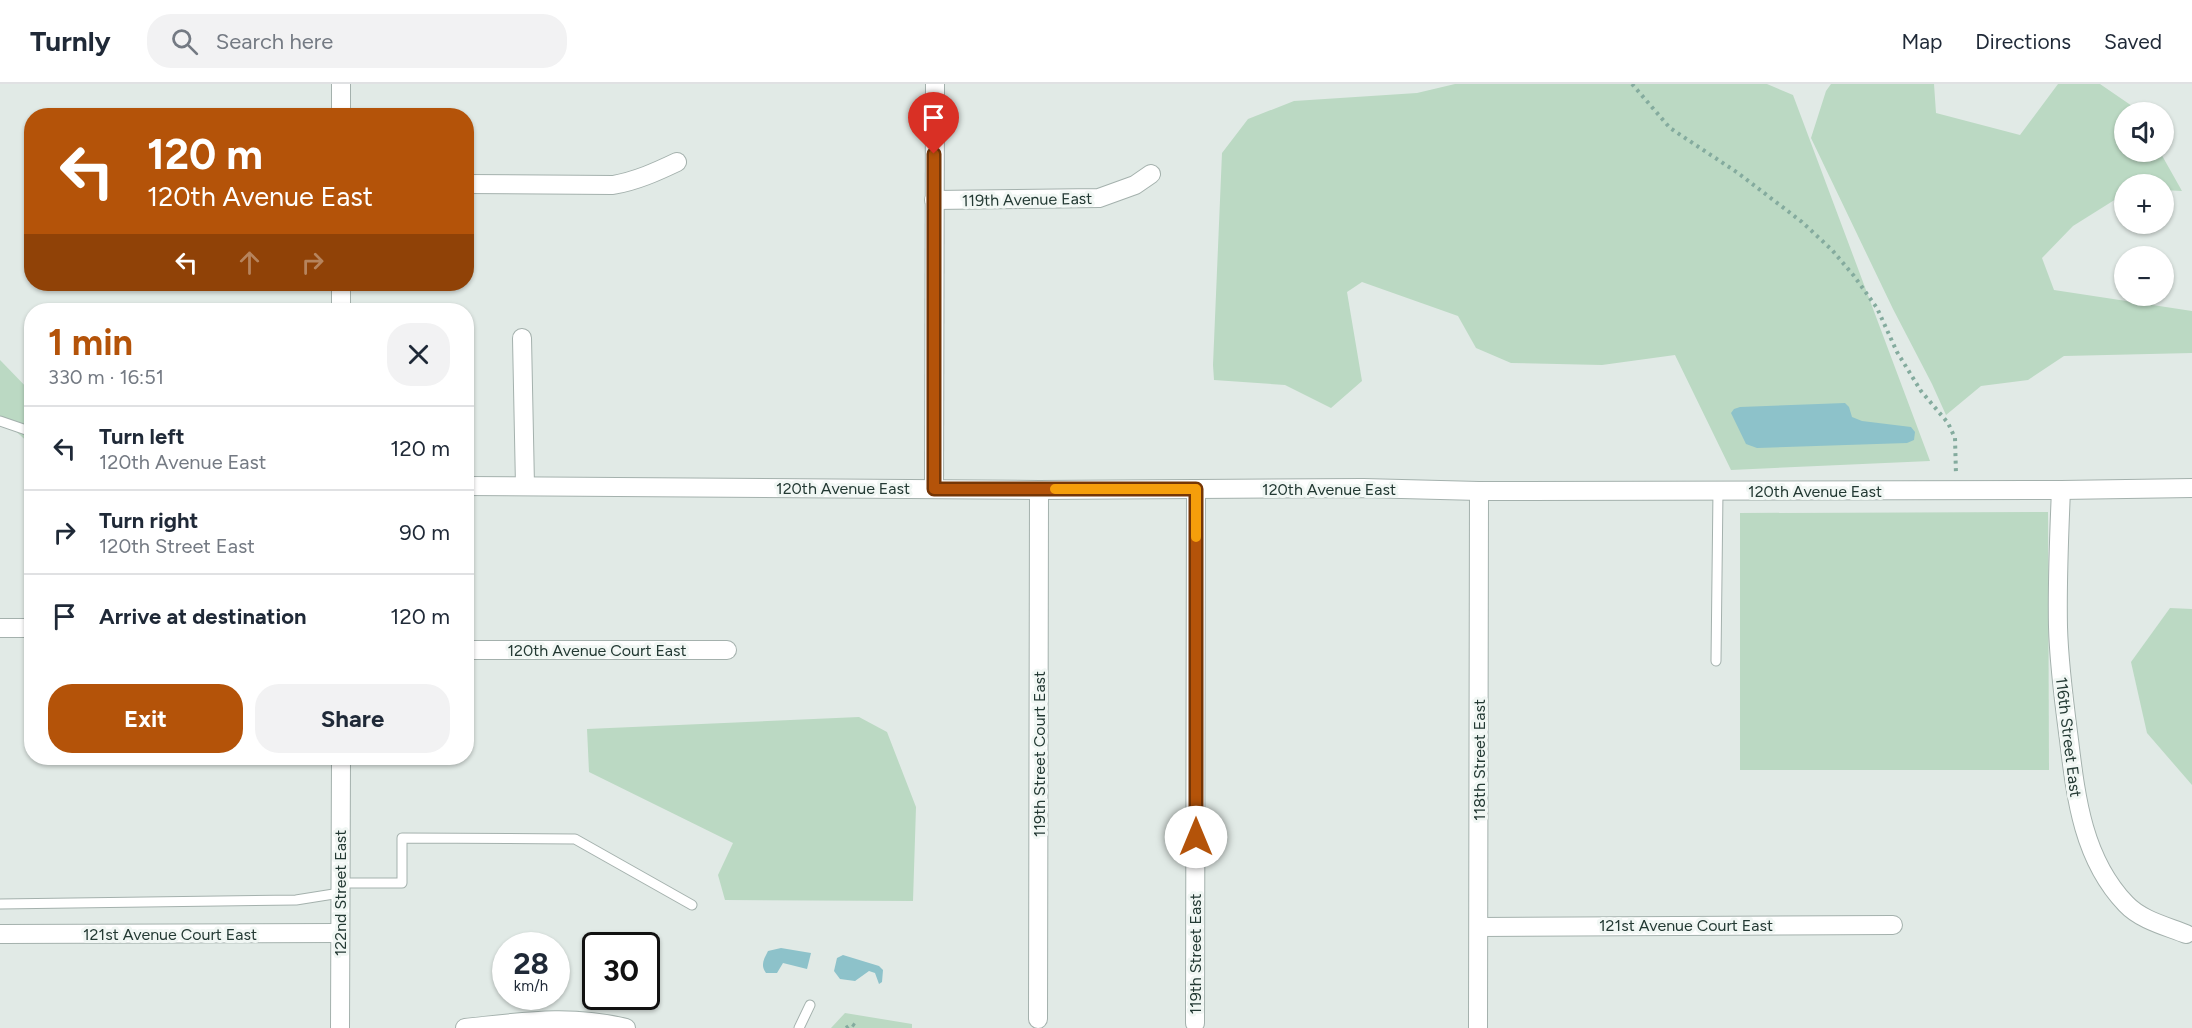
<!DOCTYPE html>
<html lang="en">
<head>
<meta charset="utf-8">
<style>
	:root { --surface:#fff; --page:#f2f2f3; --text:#1f2937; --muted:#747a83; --line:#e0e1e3; --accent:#b45309 }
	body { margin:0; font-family:Figtree,sans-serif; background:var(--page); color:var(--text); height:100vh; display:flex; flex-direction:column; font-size:22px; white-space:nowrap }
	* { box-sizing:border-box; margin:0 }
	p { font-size:20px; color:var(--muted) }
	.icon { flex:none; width:33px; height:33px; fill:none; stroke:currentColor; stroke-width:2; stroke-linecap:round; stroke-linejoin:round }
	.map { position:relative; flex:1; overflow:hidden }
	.sheet { position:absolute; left:24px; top:219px; width:450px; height:462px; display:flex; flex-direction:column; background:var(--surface); border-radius:24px; box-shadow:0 2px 4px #0004 }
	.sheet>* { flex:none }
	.guide { position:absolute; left:24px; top:24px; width:450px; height:183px; border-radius:24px; box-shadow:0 2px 4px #0004; background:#b45309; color:#fff; overflow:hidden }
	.fabs { position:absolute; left:2114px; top:18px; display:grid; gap:12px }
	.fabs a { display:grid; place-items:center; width:60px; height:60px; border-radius:50%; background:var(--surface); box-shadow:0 2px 4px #0004; font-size:30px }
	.speed { position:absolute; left:492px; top:848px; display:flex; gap:12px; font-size:30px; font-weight:700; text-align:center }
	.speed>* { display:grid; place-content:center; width:78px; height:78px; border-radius:50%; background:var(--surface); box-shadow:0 2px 4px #0004; line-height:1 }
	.speed small { font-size:15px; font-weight:400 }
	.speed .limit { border:3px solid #111; border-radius:9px; background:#fff; color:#111 }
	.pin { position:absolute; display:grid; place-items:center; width:51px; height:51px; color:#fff; margin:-62px -26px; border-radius:50% 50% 50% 0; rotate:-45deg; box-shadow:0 0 6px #0007 }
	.pin .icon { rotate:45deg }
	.me { position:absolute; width:66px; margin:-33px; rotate:0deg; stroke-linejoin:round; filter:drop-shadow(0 0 4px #0008) }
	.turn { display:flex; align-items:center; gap:21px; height:126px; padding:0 24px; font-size:27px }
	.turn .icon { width:78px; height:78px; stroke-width:2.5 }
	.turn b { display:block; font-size:42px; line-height:51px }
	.lanes { display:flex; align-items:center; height:57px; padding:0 24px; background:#0003; justify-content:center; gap:30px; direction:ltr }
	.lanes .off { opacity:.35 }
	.round { display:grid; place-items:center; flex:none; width:63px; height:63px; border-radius:24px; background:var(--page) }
	.overview { display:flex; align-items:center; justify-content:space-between; height:102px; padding:0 24px }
	h1 { font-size:36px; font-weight:700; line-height:45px; color:var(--accent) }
	.primary-button { display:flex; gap:12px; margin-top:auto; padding:12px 24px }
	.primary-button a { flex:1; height:69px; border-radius:24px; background:var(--accent); color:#fff; font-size:24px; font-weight:700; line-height:69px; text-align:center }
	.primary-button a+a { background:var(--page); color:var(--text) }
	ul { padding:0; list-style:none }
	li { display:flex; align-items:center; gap:18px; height:84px; padding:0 24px; border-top:2px solid var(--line) }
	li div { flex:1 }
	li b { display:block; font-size:22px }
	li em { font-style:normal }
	header { display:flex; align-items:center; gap:36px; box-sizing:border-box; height:84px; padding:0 30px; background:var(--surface); border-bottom:2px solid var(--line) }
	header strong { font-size:28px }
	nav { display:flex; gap:33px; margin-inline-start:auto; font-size:21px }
	.search { width:420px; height:54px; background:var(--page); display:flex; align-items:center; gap:15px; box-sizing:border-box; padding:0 21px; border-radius:24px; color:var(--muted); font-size:22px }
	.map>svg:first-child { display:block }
</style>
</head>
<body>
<header>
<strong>Turnly</strong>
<div class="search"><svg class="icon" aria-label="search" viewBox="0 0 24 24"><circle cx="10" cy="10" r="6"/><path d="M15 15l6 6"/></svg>Search here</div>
<nav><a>Map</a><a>Directions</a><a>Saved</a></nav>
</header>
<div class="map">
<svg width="2192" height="944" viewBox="0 0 2192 944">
	<rect width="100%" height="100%" fill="#e1eae6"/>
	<!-- green -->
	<g fill="#bbd9c3">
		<path d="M1455 0H1767L1793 11 1930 377 1731 386 1675 271 1602 281 1511 279 1476 264 1458 232 1362 198 1347 208 1362 297 1331 324 1285 301 1214 296 1213 281 1222 69 1248 35 1294 17 1417 9Z"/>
		<path d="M1831 0H1934L1936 29 2020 51 2058 0H2100L2135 24 2138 28H2124V68H2160L2182 107 2163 106V100H2124V110L2073 142 2042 174 2054 206 2192 227V269L2064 272 2028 296 1981 302 1946 331 1932 300 1893 225 1811 54 1826 7Z"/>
		<path d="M0 276 31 308V361L0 333Z"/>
		<path d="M2048 428 2049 686H1740V429Z"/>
		<path d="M2170 524 2192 525V701L2147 649 2131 578Z"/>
		<path d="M859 633 887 648 916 723 913 817 725 816 718 791 733 759 589 688 587 645Z"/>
		<path d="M845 929 912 940V944H831Z"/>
	</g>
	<!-- water -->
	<g fill="#8dc2ca">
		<path d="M1845 319 1849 323 1852 333 1862 337 1911 343 1915 348 1914 356 1907 359 1757 364 1746 360 1731 329 1734 325 1740 323Z"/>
		<path d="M781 864 811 869 807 885 783 879 777 889H766C760 881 764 875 768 867Z"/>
		<path d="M843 871 879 882 883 886 882 898 879 900 875 889 869 887 855 897 840 895 834 887 837 874Z"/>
	</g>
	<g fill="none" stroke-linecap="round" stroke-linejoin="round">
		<!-- service casing -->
		<g stroke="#a4b1ad" stroke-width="11">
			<g id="service">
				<path d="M0 337 32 348"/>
				<path d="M1716 577 1718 407"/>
				<path d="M340 799H402V754L575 755 692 821"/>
				<path d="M0 820 296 816 340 809"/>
				<path d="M799 944 810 921"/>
			</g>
		</g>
		<!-- minor casing -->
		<g stroke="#a4b1ad" stroke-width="20">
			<g id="minor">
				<path d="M466 100 613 101C636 97 656 88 677 78"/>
				<path d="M934 116 1099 114 1135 101 1151 90"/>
				<path d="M522 254 525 402"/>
				<path d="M466 402 1039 406 1363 404 1479 407 2061 406 2192 404"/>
				<path d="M934 405 935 0"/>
				<path d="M2061 406C2059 452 2057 497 2058 543 2059 581 2064 618 2069 656 2076 714 2083 775 2126 820 2141 836 2166 842 2186 850"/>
				<path d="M0 544H32"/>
				<path d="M466 566H727"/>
				<path d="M1479 843 1893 841"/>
				<path d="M0 850 340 849"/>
				<path d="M1038 935 1039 406"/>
				<path d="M1195 939 1196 405"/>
				<path d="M465 944C522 938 569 930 626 944"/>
				<path d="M1478 944 1479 407"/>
			</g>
		</g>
		<!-- tertiary casing -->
		<g stroke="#a4b1ad" stroke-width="20">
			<g id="tertiary">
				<path d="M341 32V0"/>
				<path d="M341 200V226"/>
				<path d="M340 944 341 674"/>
			</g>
		</g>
		<!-- path -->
		<g stroke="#84ab9e" stroke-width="4" stroke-dasharray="3 4.5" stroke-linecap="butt">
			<path d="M1632 0 1670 44 1738 89 1802 138 1832 166 1854 192 1877 224 1897 268 1921 307 1948 339 1955 354 1956 391"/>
			<path d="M846 944 852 940 858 944"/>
		</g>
		<!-- service -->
		<use href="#service" stroke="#fff" stroke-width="9"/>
		<!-- minor -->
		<use href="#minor" stroke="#fff" stroke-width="18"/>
		<!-- tertiary -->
		<use href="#tertiary" stroke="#fff" stroke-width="18"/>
	</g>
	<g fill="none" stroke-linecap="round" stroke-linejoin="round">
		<!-- route casing -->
		<g stroke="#753606" stroke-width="15">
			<path id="route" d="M934 70V405H1196V753"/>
		</g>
		<!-- route -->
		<use href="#route" stroke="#b45309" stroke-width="10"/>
		<!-- slow -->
		<path stroke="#f59e0b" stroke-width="10" d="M1055 405H1196V453"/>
	</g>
	<g text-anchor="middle" stroke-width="6" stroke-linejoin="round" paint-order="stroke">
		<!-- street labels -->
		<g font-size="16" fill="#233933" stroke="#f1f7f4">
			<text transform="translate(1027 115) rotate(-1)" y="6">119th Avenue East</text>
			<text x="843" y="410">120th Avenue East</text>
			<text x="1329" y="411">120th Avenue East</text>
			<text x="1815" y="413">120th Avenue East</text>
			<text x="597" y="572">120th Avenue Court East</text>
			<text transform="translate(2069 653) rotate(83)" y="6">116th Street East</text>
			<text transform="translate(1039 670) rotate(-90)" y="6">119th Street Court East</text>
			<text transform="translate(1479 676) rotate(-90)" y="6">118th Street East</text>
			<text transform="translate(340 809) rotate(-90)" y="6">122nd Street East</text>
			<text x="1686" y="847">121st Avenue Court East</text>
			<text x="170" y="856">121st Avenue Court East</text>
			<text transform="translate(1195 870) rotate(-90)" y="6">119th Street East</text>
		</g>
	</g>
</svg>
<div class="fabs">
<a><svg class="icon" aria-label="sound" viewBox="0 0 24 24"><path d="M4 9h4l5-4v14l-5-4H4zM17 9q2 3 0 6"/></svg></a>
<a>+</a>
<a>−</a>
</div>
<div class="speed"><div>28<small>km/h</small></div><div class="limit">30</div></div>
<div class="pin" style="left:934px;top:70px;background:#d93025"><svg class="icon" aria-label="arrive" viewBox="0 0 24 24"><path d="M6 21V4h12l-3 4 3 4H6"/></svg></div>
<svg class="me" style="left:1196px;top:753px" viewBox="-20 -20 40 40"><circle r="19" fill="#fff"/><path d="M0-13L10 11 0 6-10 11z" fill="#b45309"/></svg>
<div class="guide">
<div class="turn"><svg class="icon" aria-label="left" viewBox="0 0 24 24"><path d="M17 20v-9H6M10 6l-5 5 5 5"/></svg><div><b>120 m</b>120th Avenue East</div></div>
<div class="lanes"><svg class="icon" aria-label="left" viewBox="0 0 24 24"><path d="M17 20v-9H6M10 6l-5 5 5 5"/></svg><svg class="icon off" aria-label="ahead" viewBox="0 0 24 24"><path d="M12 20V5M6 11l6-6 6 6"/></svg><svg class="icon off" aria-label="right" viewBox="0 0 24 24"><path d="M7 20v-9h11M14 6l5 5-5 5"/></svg></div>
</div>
<section class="sheet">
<div class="overview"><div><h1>1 min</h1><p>330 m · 16:51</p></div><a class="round"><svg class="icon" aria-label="close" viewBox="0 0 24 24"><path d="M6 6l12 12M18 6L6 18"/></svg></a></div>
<ul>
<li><svg class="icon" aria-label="left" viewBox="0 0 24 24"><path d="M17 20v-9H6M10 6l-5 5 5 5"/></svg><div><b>Turn left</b><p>120th Avenue East</p></div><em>120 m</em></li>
<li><svg class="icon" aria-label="right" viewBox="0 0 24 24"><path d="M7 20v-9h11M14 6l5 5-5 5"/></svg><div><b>Turn right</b><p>120th Street East</p></div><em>90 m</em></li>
<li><svg class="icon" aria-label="arrive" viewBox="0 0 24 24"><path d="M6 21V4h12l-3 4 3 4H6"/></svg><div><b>Arrive at destination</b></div><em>120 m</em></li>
</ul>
<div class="primary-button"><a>Exit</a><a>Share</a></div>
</section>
</div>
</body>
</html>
